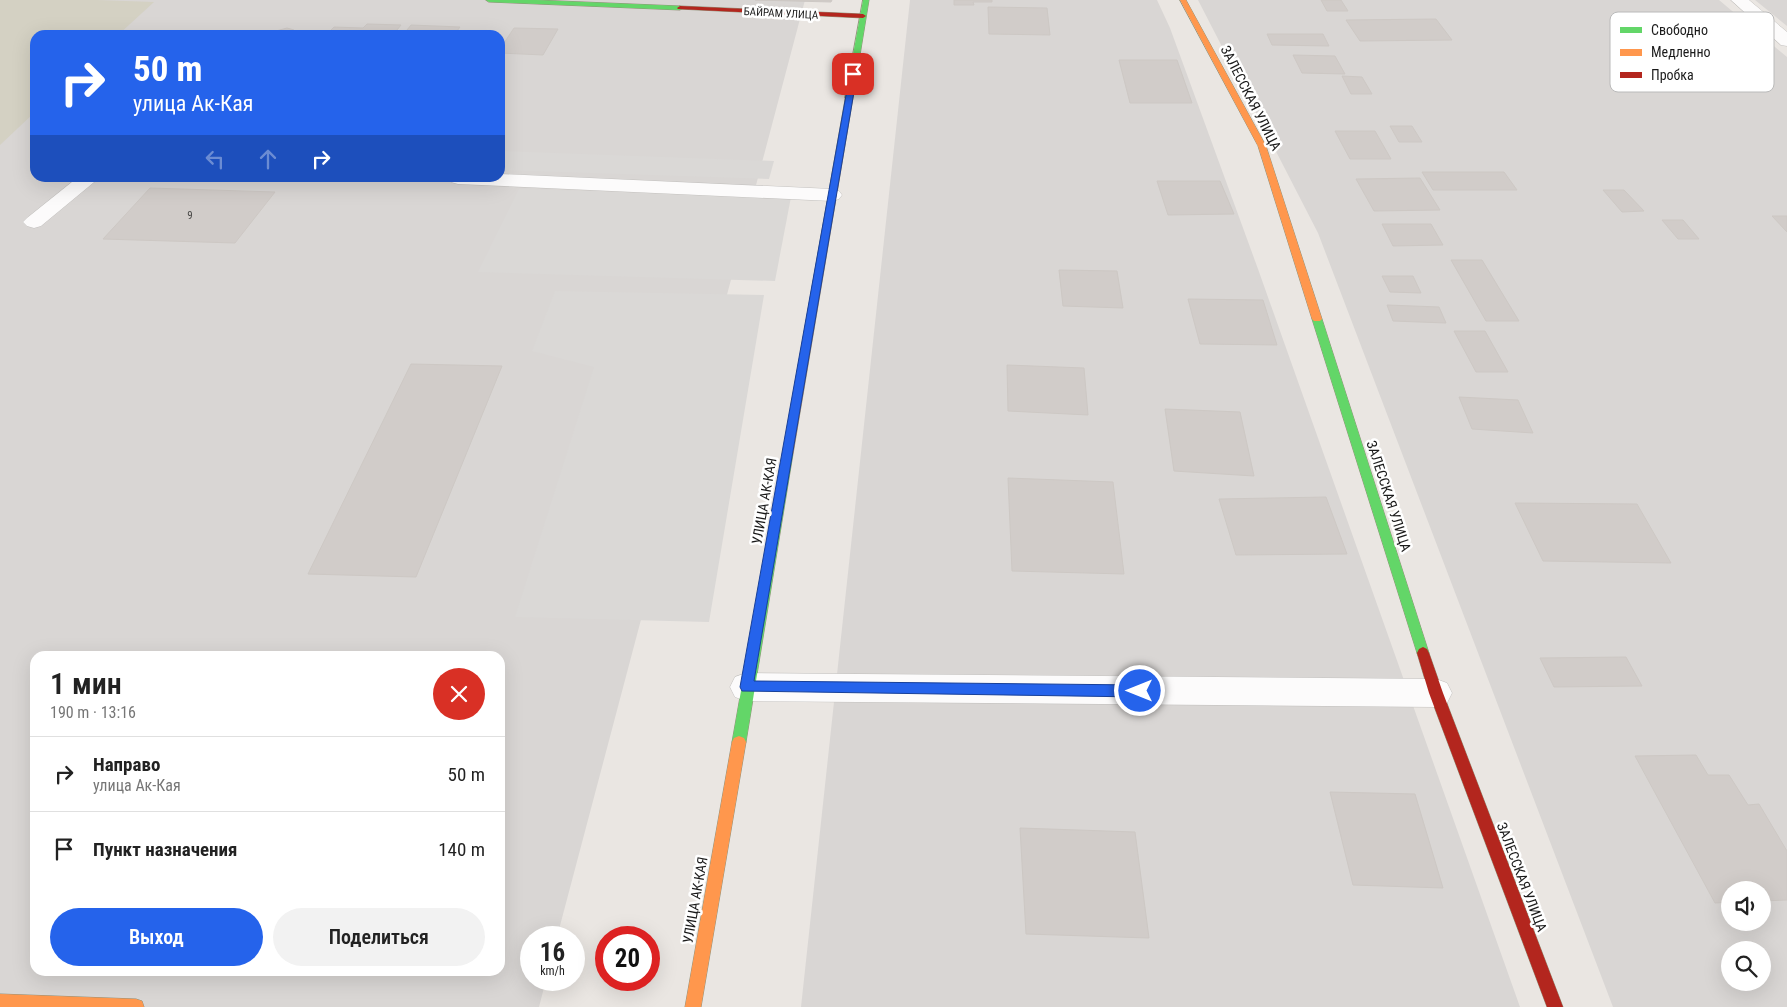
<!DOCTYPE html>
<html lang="ru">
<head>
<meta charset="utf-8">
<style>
	:root { --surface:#fff; --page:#f2f2f2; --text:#222; --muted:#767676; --line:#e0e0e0; --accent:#2563eb }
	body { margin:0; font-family:"Roboto Condensed",sans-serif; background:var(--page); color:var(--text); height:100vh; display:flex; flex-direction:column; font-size:19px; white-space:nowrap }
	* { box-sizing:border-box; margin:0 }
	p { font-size:16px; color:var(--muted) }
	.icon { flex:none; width:28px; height:28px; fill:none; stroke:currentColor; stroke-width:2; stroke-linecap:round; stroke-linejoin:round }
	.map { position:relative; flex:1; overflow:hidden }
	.panel { position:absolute; left:30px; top:651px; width:475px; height:325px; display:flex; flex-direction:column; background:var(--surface); border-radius:15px; box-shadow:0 5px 20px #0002 }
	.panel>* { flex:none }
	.banner { position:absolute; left:30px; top:30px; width:475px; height:152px; border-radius:15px; box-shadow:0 5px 20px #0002; background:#2563eb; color:#fff; overflow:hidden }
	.tools { position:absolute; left:1721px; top:881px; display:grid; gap:10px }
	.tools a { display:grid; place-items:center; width:50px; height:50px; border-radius:50%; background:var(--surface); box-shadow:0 5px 20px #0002; font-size:25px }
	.speed { position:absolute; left:520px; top:926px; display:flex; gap:10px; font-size:25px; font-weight:700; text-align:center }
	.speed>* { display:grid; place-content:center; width:65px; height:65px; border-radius:50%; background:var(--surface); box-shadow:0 5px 20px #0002; line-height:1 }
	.speed small { font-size:12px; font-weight:400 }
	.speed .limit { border:8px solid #d22; background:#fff; color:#111 }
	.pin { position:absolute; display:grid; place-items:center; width:42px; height:42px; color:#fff; margin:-21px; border-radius:10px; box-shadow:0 2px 8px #0006 }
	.me { position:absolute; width:55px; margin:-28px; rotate:270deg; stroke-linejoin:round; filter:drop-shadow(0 0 4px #0008) }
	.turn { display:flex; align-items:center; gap:18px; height:105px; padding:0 20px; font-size:22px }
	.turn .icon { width:65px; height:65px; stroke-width:2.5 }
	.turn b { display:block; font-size:35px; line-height:42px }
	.lanes { display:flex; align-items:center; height:48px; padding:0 20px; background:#0003; justify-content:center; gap:25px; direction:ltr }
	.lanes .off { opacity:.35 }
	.round { display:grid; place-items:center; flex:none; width:52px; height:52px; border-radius:26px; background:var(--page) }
	.summary { display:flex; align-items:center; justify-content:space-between; height:85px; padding:0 20px }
	h1 { font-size:30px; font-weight:600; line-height:38px }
	.button { display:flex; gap:10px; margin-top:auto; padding:10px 20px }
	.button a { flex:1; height:58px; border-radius:30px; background:var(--accent); color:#fff; font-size:20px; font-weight:600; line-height:58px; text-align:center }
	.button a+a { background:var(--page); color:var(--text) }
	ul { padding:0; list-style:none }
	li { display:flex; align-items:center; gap:15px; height:75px; padding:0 20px; border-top:1px solid var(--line) }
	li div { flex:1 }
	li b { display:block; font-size:19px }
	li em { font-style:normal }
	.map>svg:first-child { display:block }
</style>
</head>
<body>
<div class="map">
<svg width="1787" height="1007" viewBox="0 0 1787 1007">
	<rect width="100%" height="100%" fill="#eae6e2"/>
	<!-- residential -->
	<g fill="#d9d6d4" fill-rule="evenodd">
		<path d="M0 0H805L557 937 531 938V980H546L539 1007H0ZM35 35H500V178H35ZM35 656H500V971H35Z"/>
		<path d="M910 0H1157L1170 28 1258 269 1520 1007H801Z"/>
		<path d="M1198 0H1719L1787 57V1007H1613L1318 233ZM1730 890H1762V922H1730ZM1730 950H1762V982H1730Z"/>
		<path d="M1755 0H1787V26Z"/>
	</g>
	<!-- construction -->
	<path fill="#d4d1c3" d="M0 0H97L154 2 118 35H35V112L0 145Z"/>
	<!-- parking -->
	<g fill="#dad8d6">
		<path d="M500 151 774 161 769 179 500 170Z"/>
		<path d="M519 189 791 197 775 281 478 272Z"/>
		<path d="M555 291 764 295 709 622 515 617 594 367 532 351Z"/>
	</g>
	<!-- building -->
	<g fill="#d1ccc9" stroke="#cdc8c4">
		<path d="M755 0H832L831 2Z"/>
		<path d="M954 0H992V2H973L974 5H954Z"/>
		<path d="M1321 0H1341L1348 11H1327Z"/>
		<path d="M988 7 1047 8 1050 35 989 34Z"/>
		<path d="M1436 19 1452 40 1360 41 1346 20Z"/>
		<path d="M367 24 401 25 393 35H326L334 27 363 28Z"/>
		<path d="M411 25 460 27 454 35H403Z"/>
		<path d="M287 28 294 30 295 34 315 35H251L253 32 269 33Z"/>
		<path d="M514 28 558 29 543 55 500 53V49Z"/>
		<path d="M1267 34H1323L1329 46 1272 45Z"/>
		<path d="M1293 55 1335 56 1345 74 1302 73Z"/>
		<path d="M1119 60H1177L1192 103H1130Z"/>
		<path d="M1342 76 1362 77 1372 94H1351Z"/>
		<path d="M1390 126H1412L1422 142H1399Z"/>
		<path d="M1335 131H1375L1391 159H1350Z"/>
		<path d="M1422 172H1504L1517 190H1433Z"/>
		<path d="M1420 178 1440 210 1374 211 1356 179Z"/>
		<path d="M1157 181H1220L1234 214 1168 215Z"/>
		<path d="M150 188 275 192 235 243 103 239Z"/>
		<path d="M1603 190H1624L1644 211 1622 212Z"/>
		<path d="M1772 216H1787V232Z"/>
		<path d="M1662 220H1683L1699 239H1678Z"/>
		<path d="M1382 224H1431L1443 245 1393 246Z"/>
		<path d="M1451 260H1482L1519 321H1486Z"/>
		<path d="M1059 270 1117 271 1123 308 1063 306Z"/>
		<path d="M1382 276H1413L1421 293 1390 292Z"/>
		<path d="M1188 299 1263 300 1277 345 1200 344Z"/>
		<path d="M1387 305 1439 307 1446 323 1393 321Z"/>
		<path d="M1454 331H1485L1508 372H1476Z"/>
		<path d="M411 364 502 366 416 577 308 574Z"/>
		<path d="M1007 365 1084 368 1088 415 1008 411Z"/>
		<path d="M1459 397 1518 400 1533 433 1472 429Z"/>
		<path d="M1165 409 1240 412 1254 476 1174 471Z"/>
		<path d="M1008 478 1113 482 1124 574 1012 571Z"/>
		<path d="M1326 497 1347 554 1236 555 1219 499Z"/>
		<path d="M1515 503 1637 504 1671 563 1543 561Z"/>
		<path d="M1626 657 1642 686 1554 687 1540 658Z"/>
		<path d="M1696 755 1708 775H1729L1748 805 1759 804 1787 851V900L1762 901V890H1730V902L1715 903 1635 756Z"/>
		<path d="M1330 792 1415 794 1443 888 1353 885Z"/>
		<path d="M1020 828 1135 832 1149 938 1026 934Z"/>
	</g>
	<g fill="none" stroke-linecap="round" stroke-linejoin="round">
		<!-- lane casing -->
		<g stroke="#c2c0be" stroke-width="1">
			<g id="lane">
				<path d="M500 174 832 189 839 191 842 195 839 199 832 201 458 184 451 182 448 178H500Z"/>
				<path d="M77 178H99L41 226 34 228 27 226 23 222 27 218Z"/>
				<path d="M746 673 1436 679 1447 683 1452 693 1447 703 1436 707 746 701 735 697 730 687 735 677Z"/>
			</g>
		</g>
		<!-- street casing -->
		<g stroke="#c2c0be" stroke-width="1">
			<path id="street" d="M1731 0H1749L1787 32V46L1781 45Z"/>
		</g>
		<!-- fast casing -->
		<g stroke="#93927a" stroke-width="1">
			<g id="fast">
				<path d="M486 0H536L680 6 683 8 680 10 489 2Z"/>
				<path d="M863 0H869L853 98 849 100 845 98Z"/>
				<path d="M1317 316 1322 319 1429 653 1427 657 1423 659 1419 657 1417 653 1312 319Z"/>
				<path d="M788 450 793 454 746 742 744 746 739 748 734 746 732 742 783 454Z"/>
			</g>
		</g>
		<!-- slow casing -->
		<g stroke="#93927a" stroke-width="1">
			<g id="slow">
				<path d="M1180 0H1186L1266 146 1322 319 1320 321H1314L1312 319 1258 146Z"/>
				<path d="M846 96 853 98 793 454 788 458 783 454Z"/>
				<path d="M739 736 744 738 746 742 701 1007H685L732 742 734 738Z"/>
				<path d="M0 994 136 999 142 1001 144 1007H0Z"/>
			</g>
		</g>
		<!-- jam casing -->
		<g stroke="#93927a" stroke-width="1">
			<g id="jam">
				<path d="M680 6 863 14 866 16 863 18 678 9 677 8Z"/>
				<path d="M1423 647 1427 649 1429 653 1443 693 1563 1007H1547L1429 693 1417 653 1419 649Z"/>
			</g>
		</g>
		<!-- lane -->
		<use href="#lane" fill="#fcfbfb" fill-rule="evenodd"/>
		<!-- street -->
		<use href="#street" fill="#fcfbfb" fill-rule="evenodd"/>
		<!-- fast -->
		<use href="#fast" fill="#63d668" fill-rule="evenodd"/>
		<!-- slow -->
		<use href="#slow" fill="#ff974d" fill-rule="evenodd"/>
		<!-- jam -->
		<use href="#jam" fill="#b3261e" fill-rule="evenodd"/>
	</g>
	<!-- route -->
	<path fill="#2563eb" stroke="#184099" d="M850 73 857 74 754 681 1140 685 1145 687 1147 691 1145 695 1140 697 742 691 740 687Z"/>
	<g text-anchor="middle" stroke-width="5" stroke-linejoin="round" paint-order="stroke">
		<!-- far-street labels -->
		<g font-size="11" fill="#1a1a1a" stroke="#fff">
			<text transform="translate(781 13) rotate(3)" y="4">БАЙРАМ УЛИЦА</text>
		</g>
		<!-- number labels -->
		<g font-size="11" fill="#494847">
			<text x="190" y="219">9</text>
		</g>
		<!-- street labels -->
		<g font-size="14" fill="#1a1a1a" stroke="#fff">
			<text transform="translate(1251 98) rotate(63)" y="5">ЗАЛЕССКАЯ УЛИЦА</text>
			<text transform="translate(1389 496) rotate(72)" y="5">ЗАЛЕССКАЯ УЛИЦА</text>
			<text transform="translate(764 501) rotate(-80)" y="5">УЛИЦА АК-КАЯ</text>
			<text transform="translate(1522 877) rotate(69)" y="5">ЗАЛЕССКАЯ УЛИЦА</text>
			<text transform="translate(695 900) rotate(-80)" y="5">УЛИЦА АК-КАЯ</text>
		</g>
	</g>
	<!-- legend -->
	<rect x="1610" y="12" width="164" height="80" rx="8" fill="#fff" stroke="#bababa" stroke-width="1"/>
	<rect x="1620" y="27" width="22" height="6" fill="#63d668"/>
	<rect x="1620" y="49" width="22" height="7" fill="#ff974d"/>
	<rect x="1620" y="72" width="22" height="6" fill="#b3261e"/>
	<g font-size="14" fill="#1a1a1a">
		<text x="1651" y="35">Свободно</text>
		<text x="1651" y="57">Медленно</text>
		<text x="1651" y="80">Пробка</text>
	</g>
</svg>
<div class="tools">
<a><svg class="icon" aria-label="sound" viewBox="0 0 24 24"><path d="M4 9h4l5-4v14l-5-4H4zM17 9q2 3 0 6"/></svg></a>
<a><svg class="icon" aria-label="search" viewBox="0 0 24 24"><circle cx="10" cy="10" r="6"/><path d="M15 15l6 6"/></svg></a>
</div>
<div class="speed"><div>16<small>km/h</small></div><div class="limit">20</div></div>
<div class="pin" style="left:853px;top:74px;background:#d93025"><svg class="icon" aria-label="arrive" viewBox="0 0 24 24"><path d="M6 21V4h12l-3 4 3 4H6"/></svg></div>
<svg class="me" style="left:1140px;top:691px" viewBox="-20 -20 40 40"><circle r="17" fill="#2563eb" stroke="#fff" stroke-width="3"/><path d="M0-11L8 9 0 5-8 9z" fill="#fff"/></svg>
<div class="banner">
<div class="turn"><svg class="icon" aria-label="right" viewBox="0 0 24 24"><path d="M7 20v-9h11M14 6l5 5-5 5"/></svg><div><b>50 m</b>улица Ак-Кая</div></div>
<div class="lanes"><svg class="icon off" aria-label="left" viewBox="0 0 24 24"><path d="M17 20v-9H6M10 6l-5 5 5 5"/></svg><svg class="icon off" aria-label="ahead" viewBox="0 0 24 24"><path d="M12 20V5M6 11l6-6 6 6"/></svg><svg class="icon" aria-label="right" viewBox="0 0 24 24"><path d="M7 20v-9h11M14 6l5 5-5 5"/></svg></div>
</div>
<section class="panel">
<div class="summary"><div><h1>1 мин</h1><p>190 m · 13:16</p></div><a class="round" style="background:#d93025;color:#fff"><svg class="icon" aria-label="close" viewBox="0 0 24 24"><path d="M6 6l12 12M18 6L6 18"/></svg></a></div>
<ul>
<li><svg class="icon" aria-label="right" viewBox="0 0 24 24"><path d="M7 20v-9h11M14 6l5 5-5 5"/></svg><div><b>Направо</b><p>улица Ак-Кая</p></div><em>50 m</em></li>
<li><svg class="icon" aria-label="arrive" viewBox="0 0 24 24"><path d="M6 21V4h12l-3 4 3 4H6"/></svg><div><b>Пункт назначения</b></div><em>140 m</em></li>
</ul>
<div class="button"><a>Выход</a><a>Поделиться</a></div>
</section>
</div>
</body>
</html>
